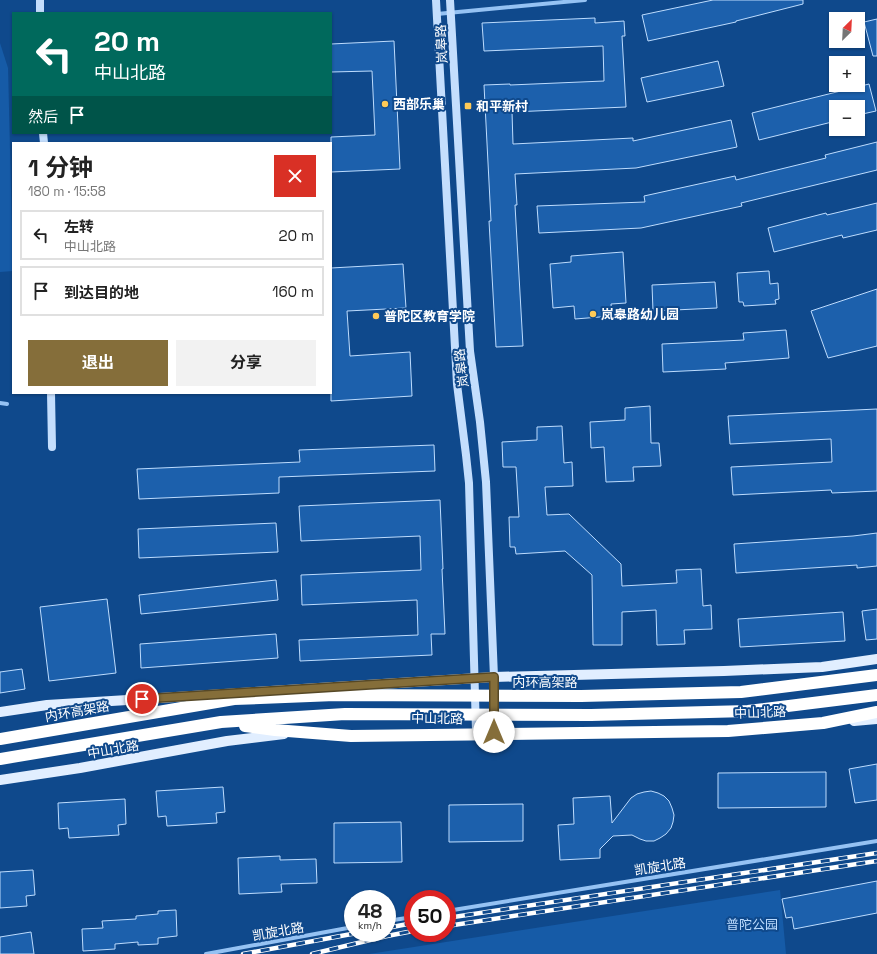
<!DOCTYPE html>
<html lang="zh">
<head>
<meta charset="utf-8">
<style>
	:root { --surface:#fff; --page:#f2f2f2; --text:#222; --muted:#767676; --line:#e0e0e0; --accent:#856e3a }
	body { margin:0; font-family:"Space Grotesk","Noto Sans SC",sans-serif; background:var(--page); color:var(--text); height:100vh; display:flex; flex-direction:column; font-size:15px; white-space:nowrap }
	* { box-sizing:border-box; margin:0 }
	p { font-size:13px; color:var(--muted) }
	.icon { flex:none; width:22px; height:22px; fill:none; stroke:currentColor; stroke-width:2; stroke-linecap:round; stroke-linejoin:round }
	.map { position:relative; flex:1; overflow:hidden }
	.details { position:absolute; left:12px; top:142px; width:320px; height:252px; display:flex; flex-direction:column; background:var(--surface); border-radius:0px; box-shadow:0 1px 3px #0004 }
	.details>* { flex:none }
	.banner { position:absolute; left:12px; top:12px; width:320px; height:122px; border-radius:0px; box-shadow:0 1px 3px #0004; background:#00695c; color:#fff; overflow:hidden }
	.needle { width:26px; rotate:24deg }
	.tools { position:absolute; left:829px; top:12px; display:grid; gap:8px }
	.tools a { display:grid; place-items:center; width:36px; height:36px; border-radius:0px; background:var(--surface); box-shadow:0 1px 3px #0004; font-size:20px }
	.speed { position:absolute; left:344px; top:890px; display:flex; gap:8px; font-size:20px; font-weight:700; text-align:center }
	.speed>* { display:grid; place-content:center; width:52px; height:52px; border-radius:50%; background:var(--surface); box-shadow:0 1px 3px #0004; line-height:1 }
	.speed small { font-size:10px; font-weight:400 }
	.speed .limit { border:6px solid #d22; background:#fff; color:#111 }
	.pin { position:absolute; display:grid; place-items:center; width:34px; height:34px; color:#fff; margin:-17px; border:2px solid #fff; border-radius:50%; box-shadow:0 1px 4px #0007 }
	.me { position:absolute; width:44px; margin:-22px; rotate:0deg; stroke-linejoin:round; filter:drop-shadow(0 0 3px #0008) }
	.turn { display:flex; align-items:center; gap:14px; height:84px; padding:0 16px; font-size:18px }
	.turn .icon { width:52px; height:52px; stroke-width:2.5 }
	.turn b { display:block; font-size:28px; line-height:34px }
	.then { display:flex; align-items:center; height:38px; padding:0 16px; background:#0003; gap:8px; font-size:15px }
	.round { display:grid; place-items:center; flex:none; width:42px; height:42px; border-radius:0px; background:var(--page) }
	.head { display:flex; align-items:center; justify-content:space-between; height:68px; padding:0 16px }
	h1 { font-size:24px; font-weight:700; line-height:30px }
	.action { display:flex; gap:8px; margin-top:auto; padding:8px 16px }
	.action a { flex:1; height:46px; border-radius:0px; background:var(--accent); color:#fff; font-size:16px; font-weight:700; line-height:46px; text-align:center }
	.action a+a { background:var(--page); color:var(--text) }
	ul { padding:0; list-style:none }
	li { display:flex; align-items:center; gap:12px; height:50px; margin:0 8px 6px; padding:0 8px; border:2px solid var(--line); border-radius:0px }
	li div { flex:1 }
	li b { display:block; font-size:15px }
	li em { font-style:normal }
	.map>svg:first-child { display:block }
</style>
</head>
<body>
<div class="map">
<svg width="877" height="954" viewBox="0 0 877 954">
	<rect width="100%" height="100%" fill="#0f498c"/>
	<!-- green -->
	<g fill="#165ba7">
		<path d="M0 43 8 68 13 271 0 272Z"/>
		<path d="M780 890 786 954H369Z"/>
	</g>
	<!-- building -->
	<g fill="#1c60ac" stroke="#bddcfe">
		<path d="M713 0H803V4L736 21V22L648 41 642 15Z"/>
		<path d="M595 18V23L624 21 625 36H622L626 107 512 112 513 144 633 138V141L731 120 737 147 636 168 515 174 517 205H515L523 346 496 347 489 221H491L484 85 510 84V85L604 81 603 46 484 51 482 23Z"/>
		<path d="M877 19V56H873L864 22Z"/>
		<path d="M394 41 400 169 331 172V137L375 135 372 71 331 72V44Z"/>
		<path d="M718 61 724 86 647 102 641 78Z"/>
		<path d="M869 84 876 111 858 115V107H836V121L759 140 752 113Z"/>
		<path d="M877 142V170L741 203 742 206 641 228 539 233 537 206 645 202 644 196 735 176 736 180 826 158 825 155Z"/>
		<path d="M877 203V230L843 238 842 235 774 252 768 228 826 213 827 215Z"/>
		<path d="M623 252 626 303 611 304 612 316 575 319 574 306 553 308 550 264 571 262V256Z"/>
		<path d="M403 264 406 308 347 311 350 356 410 352 412 396 331 401V268Z"/>
		<path d="M769 271 770 284 778 283 779 299 775 300 776 304 744 306 743 302H739L737 273Z"/>
		<path d="M715 282 717 308 653 311 652 285Z"/>
		<path d="M877 289V346L828 358 811 311Z"/>
		<path d="M786 330 789 358 725 363 726 369 663 372 662 344 744 340 743 333Z"/>
		<path d="M650 406 651 443H659L661 466 633 467 634 481 606 482 604 447 591 448 590 422 625 420V408Z"/>
		<path d="M877 409V491L832 493 831 490 733 495 731 467 832 462 831 439 730 444 728 416Z"/>
		<path d="M562 426 564 463 572 462 573 486 545 487 547 515 569 514 621 564 622 586 677 583 676 570 701 569 703 606 711 605 712 629 684 630 685 644 657 645 656 610 622 612V645H593L592 575 565 551 516 554 515 547H510L509 517H519L516 467H503L502 442 537 440V427Z"/>
		<path d="M434 445 435 471 279 477V493L139 499 137 469 300 462 299 450Z"/>
		<path d="M440 500 443 569H442L445 634H431L432 655 300 661 299 640 418 635 417 600 302 605 301 575 421 570 420 536 301 541 299 506Z"/>
		<path d="M276 523 278 552 139 558 138 529Z"/>
		<path d="M877 533V566L857 568V565L736 573 734 544 853 536Z"/>
		<path d="M276 580 278 600 141 614 139 595Z"/>
		<path d="M107 599 116 673 49 681 40 607Z"/>
		<path d="M877 609V639L866 640 862 611Z"/>
		<path d="M843 612 845 641 740 647 738 619Z"/>
		<path d="M276 634 278 658 141 668 140 644Z"/>
		<path d="M22 669 25 689 0 693V672Z"/>
		<path d="M877 764V800L855 803 849 769Z"/>
		<path d="M826 772V807L718 808V773Z"/>
		<path d="M223 787 225 812 216 813 217 823 167 826 166 816 158 817 156 791Z"/>
		<path d="M651 791 658 793 664 796 669 801 672 808 674 815 673 822 671 828 666 834 660 838 654 841H646L640 839 632 835 613 836 600 849V858L560 860 558 825 574 824 573 798 610 796 612 823 631 798 637 794 644 792Z"/>
		<path d="M125 799 126 824 118 825 119 835 69 838 68 828 59 829 58 803Z"/>
		<path d="M523 804V841L449 842V805Z"/>
		<path d="M401 822 402 862 334 863V823Z"/>
		<path d="M280 856V860L316 859 317 883 281 884 282 892 239 894 238 858Z"/>
		<path d="M33 870 35 895 26 896 27 906 0 908V872Z"/>
		<path d="M877 881V913L794 929 792 917 786 918 782 899Z"/>
		<path d="M176 910 177 936 158 938V944L138 945V942L115 944V949L83 951 82 929 103 928 102 921 136 919V916L158 914V911Z"/>
		<path d="M31 932 34 954H0V937Z"/>
	</g>
	<g fill="none" stroke-linecap="round" stroke-linejoin="round">
		<!-- street -->
		<g stroke="#95c2f3" stroke-width="4">
			<path d="M437 14 585 0"/>
			<path d="M0 403 7 404"/>
			<path d="M447 911 877 841"/>
			<path d="M387 921 413 917"/>
			<path d="M206 954 353 927"/>
		</g>
		<!-- secondary -->
		<g stroke="#c4defd" stroke-width="8">
			<path d="M40 0V13"/>
			<path d="M436 0 457 384 466 455 469 483 476 731"/>
			<path d="M450 0 470 351 480 422 486 482 494 677V732"/>
			<path d="M43 133 44 143"/>
			<path d="M51 393 52 447"/>
		</g>
		<!-- primary -->
		<g stroke="#e1eeff" stroke-width="10">
			<path d="M0 712 47 705 494 677 724 671 822 667 877 659"/>
			<path d="M854 721 877 719"/>
			<path d="M0 780 80 768 227 741 284 734"/>
		</g>
		<!-- rail casing -->
		<g stroke="#fff" stroke-width="4.5">
			<g id="rail">
				<path d="M447 918 877 853"/>
				<path d="M447 926 877 861"/>
				<path d="M387 928 413 923"/>
				<path d="M243 954 357 933"/>
				<path d="M312 954 387 936 413 931"/>
			</g>
		</g>
		<!-- rail -->
		<use href="#rail" stroke="#0f498c" stroke-width="3" stroke-dasharray="9" stroke-linecap="butt"/>
		<!-- highway-bridge -->
		<g stroke="#fff" stroke-width="12">
			<path d="M245 726 275 730 351 736 728 731 823 723 877 712"/>
			<path d="M0 739 234 699 335 695 581 696 741 692 877 675"/>
			<path d="M0 759 221 722 345 714 591 715 748 711 877 695"/>
		</g>
	</g>
	<g fill="none" stroke-linecap="round" stroke-linejoin="round">
		<!-- route casing -->
		<g stroke="#564826" stroke-width="10">
			<path id="route" d="M142 699 494 677V732"/>
		</g>
		<!-- route -->
		<use href="#route" stroke="#856e3a" stroke-width="7"/>
	</g>
	<!-- markers -->
	<g fill="#ffca57" stroke="#0f498c" stroke-width="1.5">
		<circle cx="385" cy="104" r="4"/>
		<rect x="464" y="102" width="8" height="8" rx="2"/>
		<circle cx="593" cy="314" r="4"/>
		<circle cx="376" cy="316" r="4"/>
	</g>
	<g text-anchor="middle" stroke-width="4" stroke-linejoin="round" paint-order="stroke">
		<!-- street labels -->
		<g font-size="13" fill="#fff" stroke="#0f498c">
			<text transform="translate(441 44) rotate(-93)" y="5">岚皋路</text>
			<text transform="translate(461 368) rotate(-97)" y="5">岚皋路</text>
			<text x="545" y="687">内环高架路</text>
			<text transform="translate(77 711) rotate(-10)" y="5">内环高架路</text>
			<text transform="translate(760 712) rotate(-2)" y="5">中山北路</text>
			<text transform="translate(437 718) rotate(1)" y="5">中山北路</text>
			<text transform="translate(113 749) rotate(-10)" y="5">中山北路</text>
			<text transform="translate(660 866) rotate(-9)" y="5">凯旋北路</text>
			<text transform="translate(278 931) rotate(-10)" y="5">凯旋北路</text>
		</g>
		<!-- poi labels -->
		<g font-size="13" font-weight="bold" fill="#fff" stroke="#0f498c" text-anchor="start">
			<text x="393" y="109">西部乐巢</text>
			<text x="476" y="111">和平新村</text>
			<text x="601" y="319">岚皋路幼儿园</text>
			<text x="384" y="321">普陀区教育学院</text>
		</g>
		<!-- park labels -->
		<g font-size="13" fill="#bddcfe" stroke="#0f498c">
			<text x="752" y="929">普陀公园</text>
		</g>
	</g>
</svg>
<div class="tools">
<a><svg class="needle" viewBox="-14 -14 28 28"><path d="M0-13l5 13h-10z" fill="#e53935"/><path d="M0 13l5-13h-10z" fill="#767676"/></svg></a>
<a>+</a>
<a>−</a>
</div>
<div class="speed"><div>48<small>km/h</small></div><div class="limit">50</div></div>
<div class="pin" style="left:142px;top:699px;background:#d93025"><svg class="icon" aria-label="arrive" viewBox="0 0 24 24"><path d="M6 21V4h12l-3 4 3 4H6"/></svg></div>
<svg class="me" style="left:494px;top:732px" viewBox="-20 -20 40 40"><circle r="19" fill="#fff"/><path d="M0-13L10 11 0 6-10 11z" fill="#856e3a"/></svg>
<div class="banner">
<div class="turn"><svg class="icon" aria-label="left" viewBox="0 0 24 24"><path d="M17 20v-9H6M10 6l-5 5 5 5"/></svg><div><b>20 m</b>中山北路</div></div>
<div class="then">然后<svg class="icon" aria-label="arrive" viewBox="0 0 24 24"><path d="M6 21V4h12l-3 4 3 4H6"/></svg></div>
</div>
<section class="details">
<div class="head"><div><h1>1 分钟</h1><p>180 m · 15:58</p></div><a class="round" style="background:#d93025;color:#fff"><svg class="icon" aria-label="close" viewBox="0 0 24 24"><path d="M6 6l12 12M18 6L6 18"/></svg></a></div>
<ul>
<li><svg class="icon" aria-label="left" viewBox="0 0 24 24"><path d="M17 20v-9H6M10 6l-5 5 5 5"/></svg><div><b>左转</b><p>中山北路</p></div><em>20 m</em></li>
<li><svg class="icon" aria-label="arrive" viewBox="0 0 24 24"><path d="M6 21V4h12l-3 4 3 4H6"/></svg><div><b>到达目的地</b></div><em>160 m</em></li>
</ul>
<div class="action"><a>退出</a><a>分享</a></div>
</section>
</div>
</body>
</html>
